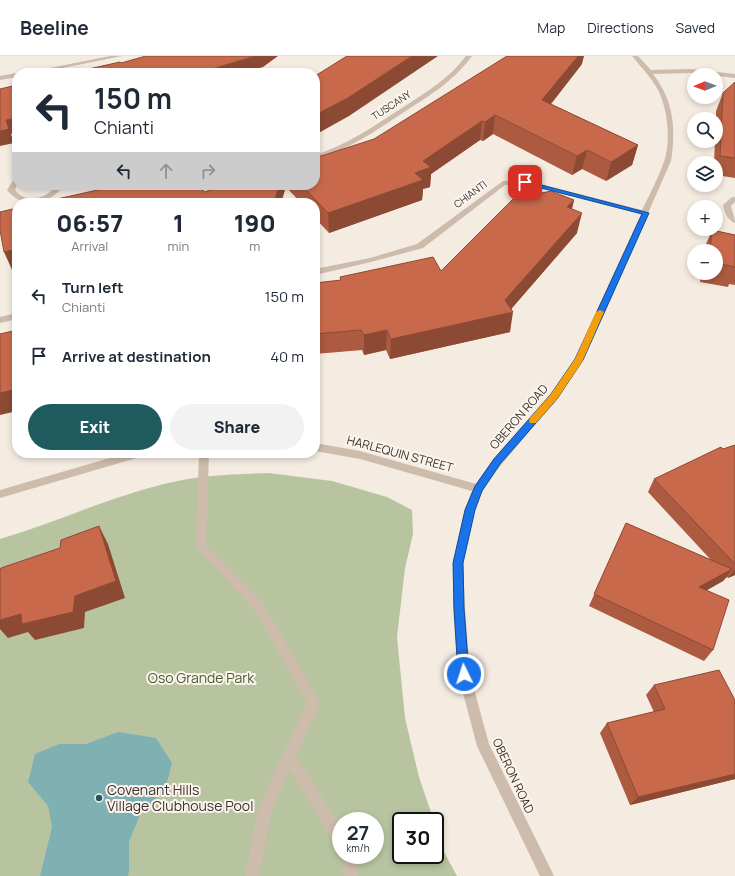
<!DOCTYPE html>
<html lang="en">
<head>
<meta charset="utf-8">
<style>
	:root { --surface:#fff; --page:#f2f2f3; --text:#1f2937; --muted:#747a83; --line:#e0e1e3; --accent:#1f5a5e }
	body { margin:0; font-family:Manrope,sans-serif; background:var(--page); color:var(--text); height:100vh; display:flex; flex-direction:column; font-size:15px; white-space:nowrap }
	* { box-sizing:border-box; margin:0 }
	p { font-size:13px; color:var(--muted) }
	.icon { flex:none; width:22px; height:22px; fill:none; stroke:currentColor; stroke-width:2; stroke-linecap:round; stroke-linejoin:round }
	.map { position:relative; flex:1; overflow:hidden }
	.sheet { position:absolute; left:12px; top:142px; width:308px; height:260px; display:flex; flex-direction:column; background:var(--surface); border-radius:16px; box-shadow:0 2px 6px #0003 }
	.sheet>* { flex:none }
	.hud { position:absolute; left:12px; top:12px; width:308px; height:122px; border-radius:16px; box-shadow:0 2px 6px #0003; background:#fff; color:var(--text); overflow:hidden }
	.needle { width:26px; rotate:269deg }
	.fabs { position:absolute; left:687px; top:12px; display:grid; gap:8px }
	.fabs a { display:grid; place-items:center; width:36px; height:36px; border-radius:50%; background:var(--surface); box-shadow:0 2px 6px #0003; font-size:20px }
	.speed { position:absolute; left:332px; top:756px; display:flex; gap:8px; font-size:20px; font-weight:700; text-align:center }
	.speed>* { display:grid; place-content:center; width:52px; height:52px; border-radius:50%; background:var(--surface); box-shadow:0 2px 6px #0003; line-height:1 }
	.speed small { font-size:10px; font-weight:400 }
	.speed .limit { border:2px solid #111; border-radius:6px; background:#fff; color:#111 }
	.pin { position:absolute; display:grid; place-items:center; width:34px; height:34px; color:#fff; margin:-17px; border-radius:8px; box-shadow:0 2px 6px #0006 }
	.me { position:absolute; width:44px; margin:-22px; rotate:356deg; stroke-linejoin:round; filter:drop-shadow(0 0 3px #0008) }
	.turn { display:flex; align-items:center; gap:14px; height:84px; padding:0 16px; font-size:18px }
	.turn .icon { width:52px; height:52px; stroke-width:2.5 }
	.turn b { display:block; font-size:28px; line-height:34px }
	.lanes { display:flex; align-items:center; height:38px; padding:0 16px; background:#0003; justify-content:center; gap:20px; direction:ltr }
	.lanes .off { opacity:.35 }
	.eta { display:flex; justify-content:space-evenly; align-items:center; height:68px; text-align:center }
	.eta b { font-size:24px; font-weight:800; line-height:28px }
	.action { display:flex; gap:8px; margin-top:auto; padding:8px 16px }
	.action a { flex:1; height:46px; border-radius:24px; background:var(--accent); color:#fff; font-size:16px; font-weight:800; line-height:46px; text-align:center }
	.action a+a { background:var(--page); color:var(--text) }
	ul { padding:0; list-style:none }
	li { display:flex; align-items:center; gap:12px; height:60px; padding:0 16px }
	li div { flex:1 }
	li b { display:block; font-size:15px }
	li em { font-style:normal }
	header { display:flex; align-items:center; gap:24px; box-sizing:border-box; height:56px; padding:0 20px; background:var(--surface); border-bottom:1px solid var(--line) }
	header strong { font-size:19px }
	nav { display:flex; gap:22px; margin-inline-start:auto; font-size:14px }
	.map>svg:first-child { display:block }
</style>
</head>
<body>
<header>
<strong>Beeline</strong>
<nav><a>Map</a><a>Directions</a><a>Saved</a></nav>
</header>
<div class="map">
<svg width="735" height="820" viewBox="0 0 735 820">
	<rect width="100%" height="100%" fill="#f4ebe1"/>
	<!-- green -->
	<path fill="#b8c4a0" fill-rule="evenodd" d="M269 417 332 425 387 441 412 454 413 478 405 512 397 581 405 662 419 721 434 765H401V799H435V769L444 796 457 820H0V483C55 467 107 442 164 428 198 419 234 418 269 417ZM341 765H375V799H341Z"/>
	<!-- water -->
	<path fill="#7fb0b2" d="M118 676 156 682 172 707 165 734 141 757 129 785V815L128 820H40L52 771 48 750 28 726 35 698 59 688H86Z"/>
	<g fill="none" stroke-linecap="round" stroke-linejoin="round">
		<!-- street -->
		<g fill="#cdbbac" fill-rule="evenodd">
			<path d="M110 0H122L38 17H25Z"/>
			<path d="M466 0H472C454 25 429 40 404 56 376 75 348 94 315 103V99C347 89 374 70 402 52 425 37 449 23 466 0Z"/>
			<path d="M632 0H638L651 14 690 13 735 18V22L690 17 653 18C674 45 676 72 671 105L583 304 557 343 501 409 482 435 475 453 463 507 465 552 470 618 489 688 554 820H540L477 690 458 618 453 552V507L465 453 472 435 360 403 315 395V387L360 395 476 428 493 403 551 339 575 303 641 158 525 128 505 129 423 192 371 206 315 219V213L370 202 417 188 503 125 525 124 642 154C650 138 658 122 664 106 671 86 668 53 658 34 651 21 641 11 632 0Z"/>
			<path d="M17 17V21L0 24V20Z"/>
			<path d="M14 123H17V129L15 134C25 148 48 143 56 129H64C52 148 22 154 7 134Z"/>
			<path d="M732 141H735V146L731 150C732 156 735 160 735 167 728 165 724 156 723 149Z"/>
			<path d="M17 257V263L0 267V261Z"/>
			<path d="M127 397H145L143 400 140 401 0 442V434Z"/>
			<path d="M199 397H209L206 489 264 548 318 643 320 647 296 700 341 771V791L336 789 290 714 272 753 259 820H245L258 752 307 647 256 556 196 491Z"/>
			<path d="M343 799H357L358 820H344Z"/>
		</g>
	</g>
	<!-- wall -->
	<g fill="#ac5a40">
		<path d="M582 8 551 48 638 89 632 109 606 125 582 113 572 119 493 78 483 85 480 84 431 118 430 131 423 133 422 144 329 177 315 162V147H301L286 131V129H315L374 83Z"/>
		<path d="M735 26V122L716 119V107H714L715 85H716V55L723 37Z"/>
		<path d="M542 137 574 144 572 153 577 177 511 253 510 276 390 303 386 294 364 299 362 294 315 298V227L340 225V221L441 215Z"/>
		<path d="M712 174 735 179V229L729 228 728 231 700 226 701 217H716V195H703Z"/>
		<path d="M735 389V519L728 522 727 521 723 525 707 534 713 594 704 605 589 550 626 467 711 504 648 436 654 423 723 393Z"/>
		<path d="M654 629 735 723 630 749 600 677 607 667 654 656 646 639Z"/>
	</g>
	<!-- shaded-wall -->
	<g fill="#8c4a34">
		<path d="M255 0H278L263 11 244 17H199Z"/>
		<path d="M412 0H438L349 60 315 79V59Z"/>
		<path d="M578 0H584L582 8 539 63 542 44Z"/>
		<path d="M495 59 493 78 483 85 485 66Z"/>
		<path d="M17 62V76L11 78 14 87 0 90V75L6 64Z"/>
		<path d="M482 65 480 84 431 118 430 131 423 133 422 144 329 177 328 157 415 117 423 105Z"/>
		<path d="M638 89 632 109 606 125 611 106Z"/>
		<path d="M587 94 582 113 572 119 577 100Z"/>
		<path d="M279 129H285L286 131 281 147H274Z"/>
		<path d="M574 144 569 164 567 151Z"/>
		<path d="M582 157 577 177 507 258 513 256 510 276 390 303 391 283 505 244Z"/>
		<path d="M17 193V215L13 216 4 196Z"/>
		<path d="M387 274 386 294 364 299V279Z"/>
		<path d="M17 333V355L0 359V337Z"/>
		<path d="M99 470 108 488 125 542 85 556 84 572 35 584 28 576 8 582 0 573V564L75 540Z"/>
		<path d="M732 513 723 525 691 543 699 531Z"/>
		<path d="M735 513V519L728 522Z"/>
		<path d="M735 718V723L630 749 638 741Z"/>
	</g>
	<!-- building -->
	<g fill="#c8694b" stroke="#8c4a34">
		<path d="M146 0H255L199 17H71L120 6 121 7Z"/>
		<path d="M347 0H412L348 42 315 59V20Z"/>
		<path d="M507 0H578L542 44 638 89 611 106 587 94 577 100 495 59 485 66 482 65 423 105 431 111 415 117 423 124 328 157 301 129H315V102L374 83Z"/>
		<path d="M735 26V102L720 100 723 37Z"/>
		<path d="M17 29V62L6 64 9 73 0 75V33Z"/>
		<path d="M120 129H201L204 136 228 129H279L274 147H39Z"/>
		<path d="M525 131 542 137 551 135 574 144 567 151 582 157 505 244 513 256 391 283 387 274 364 279 361 274 315 278V227L341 224 340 221 433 201 441 215Z"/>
		<path d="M17 152V193L4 196 0 174V156Z"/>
		<path d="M712 174 735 179V211L716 207V195H710Z"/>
		<path d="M17 274V333L0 337V278Z"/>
		<path d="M735 389V508L654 423 721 391 723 393Z"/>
		<path d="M626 467 732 513 699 531 729 544 713 594 594 538Z"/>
		<path d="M99 470 116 525 75 540 73 556 22 568 21 558 0 564V513L1 512 60 492 61 484Z"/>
		<path d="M719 614 735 644V718L638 741 607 667 665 653 654 629Z"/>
	</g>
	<!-- route -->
	<path fill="#1a73e8" stroke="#114b97" d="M522 124 649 157 583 304 557 343 500 408 482 435 475 454 463 507 464 552 469 618 468 622 464 623 460 622 458 618 454 552 453 507 465 454 475 430 494 403 551 338 575 303 642 158 522 127Z"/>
	<!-- slow -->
	<path fill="#f59e0b" d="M600 254 604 256 582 306 557 343 536 367H530L529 364 530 362 551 338 575 303 596 256Z"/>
	<!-- markers -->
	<circle fill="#1f5a5e" stroke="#fbf5ee" stroke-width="1.5" cx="99" cy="742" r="4"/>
	<g text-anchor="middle" stroke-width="4" stroke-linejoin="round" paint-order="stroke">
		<!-- far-street labels -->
		<g font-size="10" fill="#3b302b" stroke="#fbf5ee">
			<text transform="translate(391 49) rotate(-33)" y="4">TUSCANY</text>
			<text transform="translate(470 138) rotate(-37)" y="4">CHIANTI</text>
		</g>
		<!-- street labels -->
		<g font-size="12" fill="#3b302b" stroke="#fbf5ee">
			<text transform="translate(519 361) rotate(-49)" y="4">OBERON ROAD</text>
			<text transform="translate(400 398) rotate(15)" y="4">HARLEQUIN STREET</text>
			<text transform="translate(513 720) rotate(65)" y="4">OBERON ROAD</text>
		</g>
		<!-- near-park labels -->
		<g font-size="14" fill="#4a5a2e" stroke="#fbf5ee">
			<text x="201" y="627">Oso Grande Park</text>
		</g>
		<!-- near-poi labels -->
		<g font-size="14" fill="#3b302b" stroke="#fbf5ee" text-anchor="start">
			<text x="107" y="739">Covenant Hills<tspan x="107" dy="16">Village Clubhouse Pool</tspan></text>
		</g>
	</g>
</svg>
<div class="fabs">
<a><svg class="needle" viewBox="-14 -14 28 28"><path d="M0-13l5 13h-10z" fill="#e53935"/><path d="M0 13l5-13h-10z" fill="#747a83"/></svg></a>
<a><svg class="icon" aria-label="search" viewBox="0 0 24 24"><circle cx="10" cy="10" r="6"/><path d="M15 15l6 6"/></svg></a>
<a><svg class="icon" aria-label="layers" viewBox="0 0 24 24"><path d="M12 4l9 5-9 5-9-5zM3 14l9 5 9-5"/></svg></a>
<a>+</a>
<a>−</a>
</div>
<div class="speed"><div>27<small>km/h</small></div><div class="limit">30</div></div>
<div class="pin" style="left:525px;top:126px;background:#d93025"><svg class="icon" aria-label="arrive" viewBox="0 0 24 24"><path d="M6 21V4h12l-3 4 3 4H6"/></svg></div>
<svg class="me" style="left:464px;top:618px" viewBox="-20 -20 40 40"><circle r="17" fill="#1a73e8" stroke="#fff" stroke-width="3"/><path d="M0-11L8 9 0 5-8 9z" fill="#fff"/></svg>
<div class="hud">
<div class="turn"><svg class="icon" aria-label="left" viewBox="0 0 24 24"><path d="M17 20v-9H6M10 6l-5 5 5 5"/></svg><div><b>150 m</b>Chianti</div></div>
<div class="lanes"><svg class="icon" aria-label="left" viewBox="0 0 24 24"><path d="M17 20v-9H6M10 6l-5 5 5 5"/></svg><svg class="icon off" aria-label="ahead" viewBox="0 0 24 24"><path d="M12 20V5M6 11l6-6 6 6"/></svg><svg class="icon off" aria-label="right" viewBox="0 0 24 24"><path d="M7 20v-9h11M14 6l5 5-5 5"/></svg></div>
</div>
<section class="sheet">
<div class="eta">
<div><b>06:57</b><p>Arrival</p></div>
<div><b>1</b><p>min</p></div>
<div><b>190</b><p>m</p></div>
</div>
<ul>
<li><svg class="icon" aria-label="left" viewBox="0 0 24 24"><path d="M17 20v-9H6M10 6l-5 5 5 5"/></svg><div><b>Turn left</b><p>Chianti</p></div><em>150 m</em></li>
<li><svg class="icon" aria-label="arrive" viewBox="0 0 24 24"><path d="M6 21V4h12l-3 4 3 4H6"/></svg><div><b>Arrive at destination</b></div><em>40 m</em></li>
</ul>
<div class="action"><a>Exit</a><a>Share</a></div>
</section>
</div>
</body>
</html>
